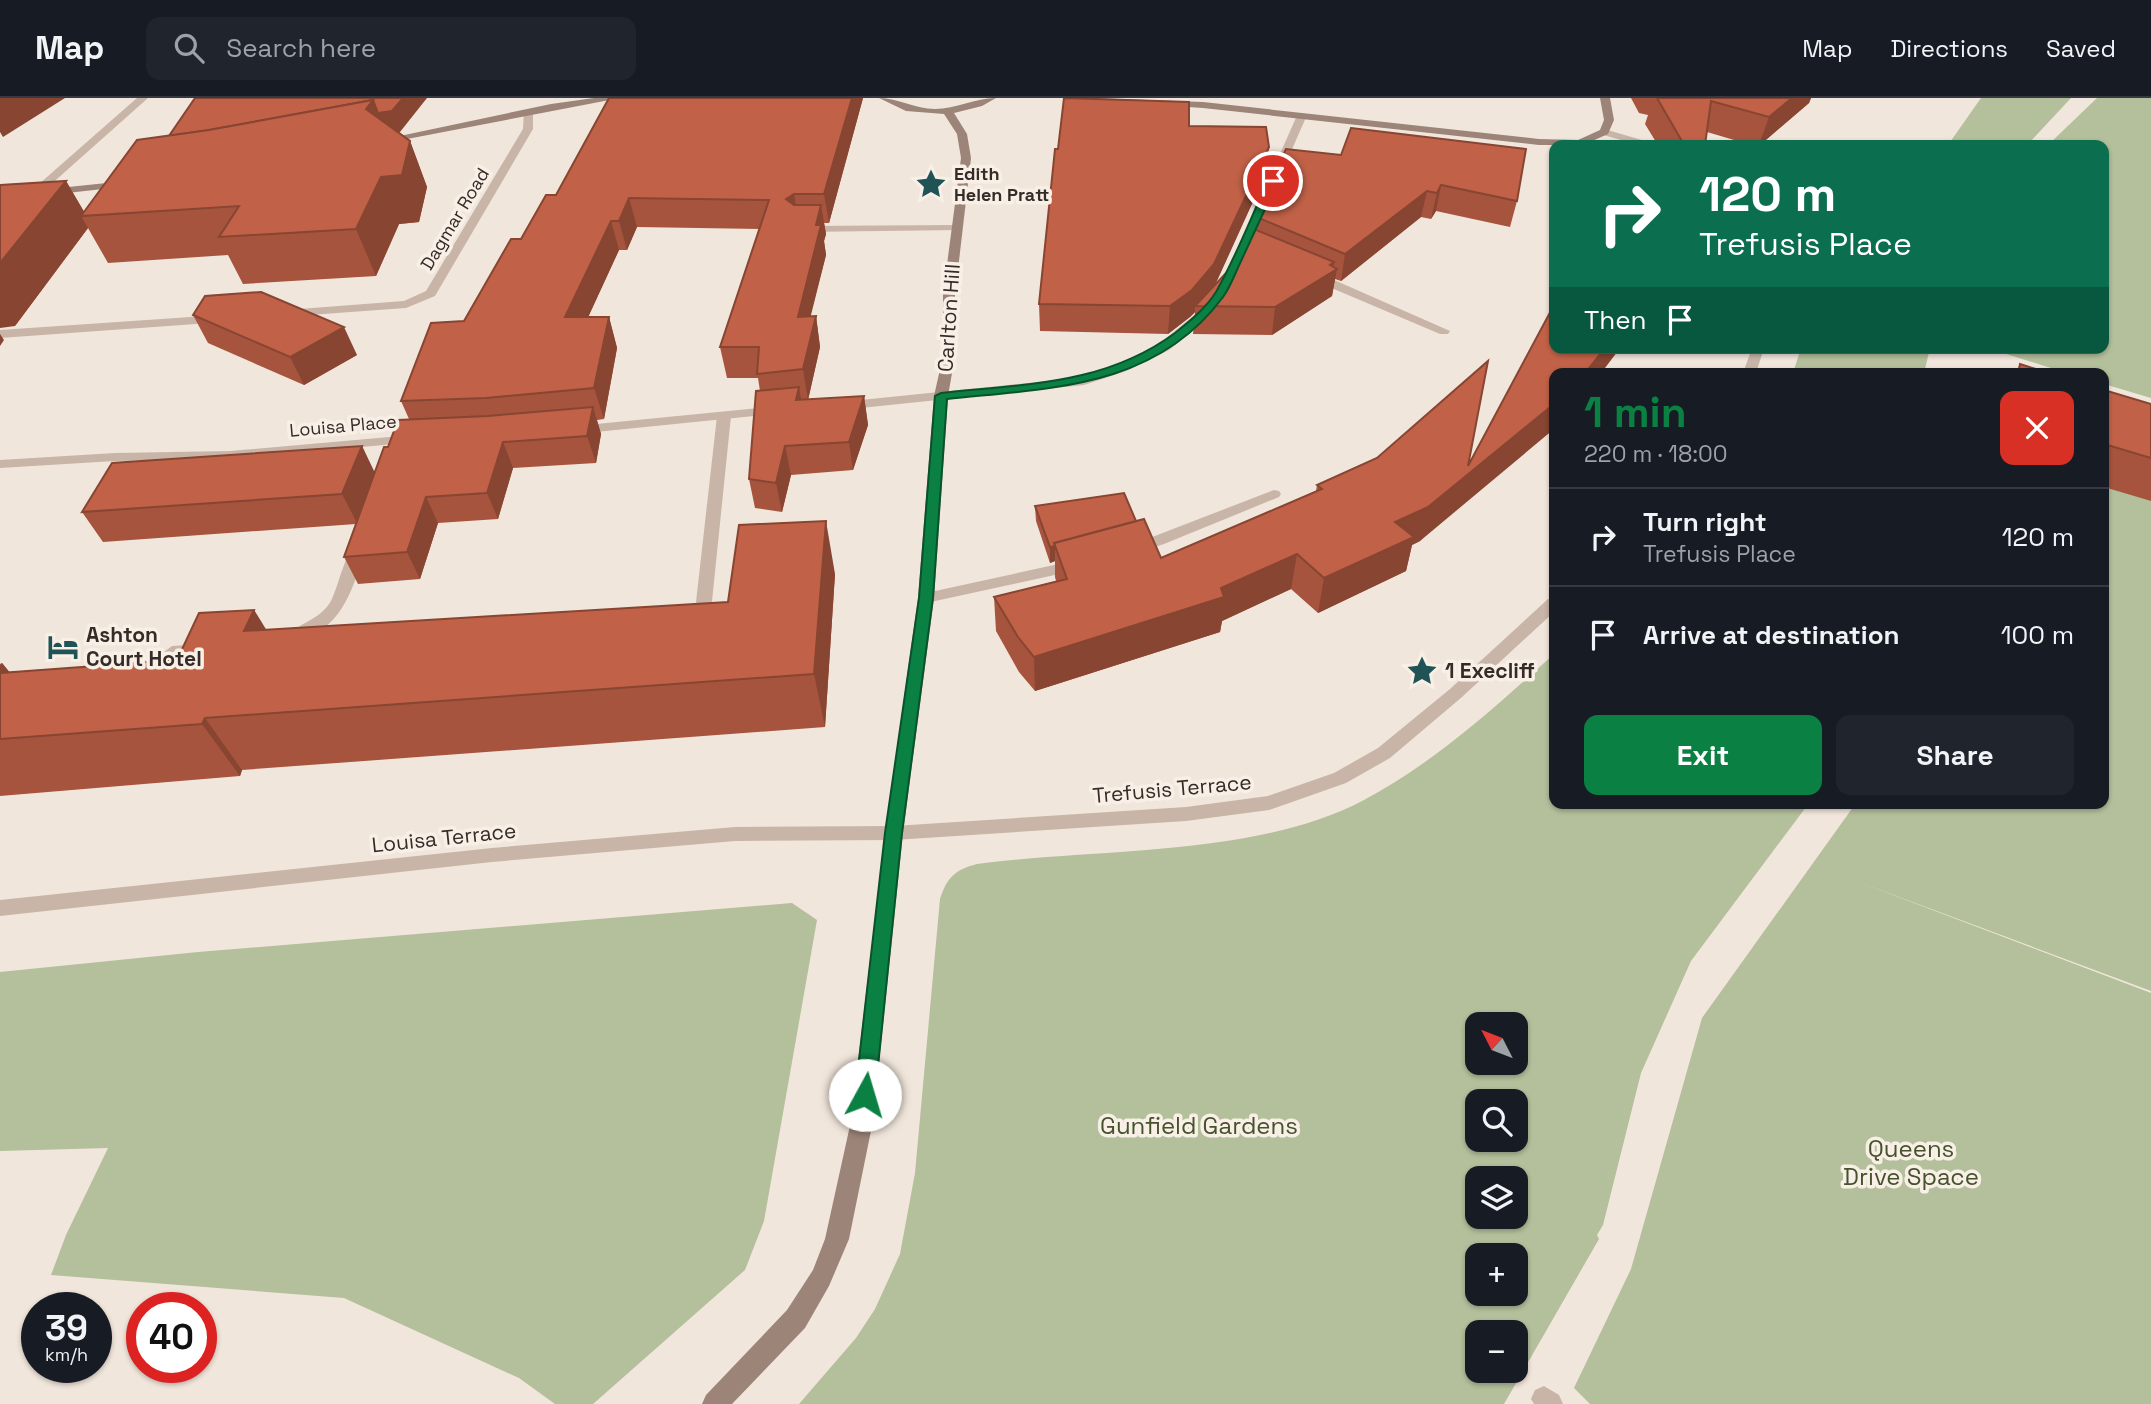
<!DOCTYPE html>
<html lang="en">
<head>
<meta charset="utf-8">
<style>
	:root { --surface:#171b24; --page:#20242c; --text:#f1f3f6; --muted:#9ea1a6; --line:#363941; --accent:#0b8043 }
	body { margin:0; font-family:"Space Grotesk",sans-serif; background:var(--page); color:var(--text); height:100vh; display:flex; flex-direction:column; font-size:26px; white-space:nowrap }
	* { box-sizing:border-box; margin:0 }
	p { font-size:23px; color:var(--muted) }
	.icon { flex:none; width:38px; height:38px; fill:none; stroke:currentColor; stroke-width:2; stroke-linecap:round; stroke-linejoin:round }
	.map { position:relative; flex:1; overflow:hidden }
	.drawer { position:absolute; left:1549px; top:270px; width:560px; height:441px; display:flex; flex-direction:column; background:var(--surface); border-radius:14px; box-shadow:0 2px 5px #0004 }
	.drawer>* { flex:none }
	.guide { position:absolute; left:1549px; top:42px; width:560px; height:214px; border-radius:14px; box-shadow:0 2px 5px #0004; background:#0b6e4f; color:#fff; overflow:hidden }
	.needle { width:46px; rotate:312deg }
	.buttons { position:absolute; left:1465px; top:914px; display:grid; gap:14px }
	.buttons a { display:grid; place-items:center; width:63px; height:63px; border-radius:14px; background:var(--surface); box-shadow:0 2px 5px #0004; font-size:35px }
	.speed { position:absolute; left:21px; top:1194px; display:flex; gap:14px; font-size:35px; font-weight:700; text-align:center }
	.speed>* { display:grid; place-content:center; width:91px; height:91px; border-radius:50%; background:var(--surface); box-shadow:0 2px 5px #0004; line-height:1 }
	.speed small { font-size:18px; font-weight:400 }
	.speed .limit { border:10px solid #d22; background:#fff; color:#111 }
	.pin { position:absolute; display:grid; place-items:center; width:60px; height:60px; color:#fff; margin:-30px; border:4px solid #fff; border-radius:50%; box-shadow:0 2px 7px #0007 }
	.me { position:absolute; width:77px; margin:-38px; rotate:6deg; stroke-linejoin:round; filter:drop-shadow(0 0 5px #0008) }
	.turn { display:flex; align-items:center; gap:24px; height:147px; padding:0 35px; font-size:32px }
	.turn .icon { width:91px; height:91px; stroke-width:2.5 }
	.turn b { display:block; font-size:49px; line-height:60px }
	.then { display:flex; align-items:center; height:66px; padding:0 35px; background:#0003; gap:14px; font-size:26px }
	.round { display:grid; place-items:center; flex:none; width:74px; height:74px; border-radius:14px; background:var(--page) }
	.headline { display:flex; align-items:center; justify-content:space-between; height:119px; padding:0 35px }
	h1 { font-size:42px; font-weight:800; line-height:52px; color:var(--accent) }
	.action { display:flex; gap:14px; margin-top:auto; padding:14px 35px }
	.action a { flex:1; height:80px; border-radius:14px; background:var(--accent); color:#fff; font-size:28px; font-weight:800; line-height:80px; text-align:center }
	.action a+a { background:var(--page); color:var(--text) }
	ul { padding:0; list-style:none }
	li { display:flex; align-items:center; gap:21px; height:98px; padding:0 35px; border-top:2px solid var(--line) }
	li div { flex:1 }
	li b { display:block; font-size:26px }
	li em { font-style:normal }
	header { display:flex; align-items:center; gap:42px; box-sizing:border-box; height:98px; padding:0 35px; background:var(--surface); border-bottom:2px solid var(--line) }
	header strong { font-size:33px }
	nav { display:flex; gap:38px; margin-inline-start:auto; font-size:24px }
	.search { width:490px; height:63px; background:var(--page); display:flex; align-items:center; gap:18px; box-sizing:border-box; padding:0 24px; border-radius:14px; color:var(--muted); font-size:26px }
	.map>svg:first-child { display:block }
</style>
</head>
<body>
<header>
<strong>Map</strong>
<div class="search"><svg class="icon" aria-label="search" viewBox="0 0 24 24"><circle cx="10" cy="10" r="6"/><path d="M15 15l6 6"/></svg>Search here</div>
<nav><a>Map</a><a>Directions</a><a>Saved</a></nav>
</header>
<div class="map">
<svg width="2151" height="1306" viewBox="0 0 2151 1306">
	<rect width="100%" height="100%" fill="#f1e6db"/>
	<!-- green -->
	<g fill="#b4bf9b" fill-rule="evenodd">
		<path d="M1981 0H2071L2027 47H1948Z"/>
		<path d="M2097 0H2151V300L2104 286V275H2067L1997 253 1995 250H2104V47H2048Z"/>
		<path d="M1801 250H1930L1924 275H1793Z"/>
		<path d="M2104 334 2151 346V893L1856 783 2151 895V1306H1590L1574 1290 1631 1171 1702 920 1856 705H2104Z"/>
		<path d="M1554 556V705H1809L1691 863 1641 975 1603 1127 1597 1137 1599 1141 1504 1306H799L856 1240 875 1211 900 1156 915 1075 940 801C947 780 954 772 977 766 1096 750 1257 759 1364 702 1434 665 1495 609 1554 556ZM1477 926H1516V964H1477ZM1477 1003H1516V1041H1477ZM1477 1080H1516V1118H1477ZM1477 1157H1516V1195H1477ZM1477 1234H1516V1272H1477Z"/>
		<path d="M792 805 817 822 764 1123 745 1172 593 1306H555L519 1280 344 1200 51 1177 66 1137 108 1050 0 1053V874L198 854Z"/>
	</g>
	<g fill="none" stroke-linecap="round" stroke-linejoin="round">
		<!-- lane -->
		<g fill="#c8b5a7" fill-rule="evenodd">
			<path d="M1308 174H1316L1450 233 1448 236H1440L1308 180Z"/>
			<path d="M724 314 731 318 711 513 703 518 695 513 717 318Z"/>
			<path d="M1274 392 1279 393 1281 396 1279 399 1164 446 1134 456 1126 451 1129 448Z"/>
			<path d="M359 443 367 448C355 481 347 521 312 537 304 541 299 544 290 542L288 538C299 524 319 523 331 503 338 490 347 447 359 443Z"/>
			<path d="M1077 462 1085 467 1082 471 926 505 918 500 926 495Z"/>
			<path d="M203 546 209 548 211 552 209 556 172 560 164 554 172 548Z"/>
			<path d="M1544 1288 1559 1297 1563 1306H1534L1531 1301 1535 1292Z"/>
		</g>
		<!-- street -->
		<g fill="#c8b5a7" fill-rule="evenodd">
			<path d="M137 0H148L39 97H31V93Z"/>
			<path d="M524 12 533 14V31L435 198 406 210 282 219V213L286 212 404 203 426 193 523 31Z"/>
			<path d="M1298 15 1307 17 1283 72 1274 74 1273 72Z"/>
			<path d="M1604 31 1652 45 1653 47H1638L1600 36V32Z"/>
			<path d="M956 127 960 128V132L802 134 796 131 802 128Z"/>
			<path d="M1209 205 1215 209 1200 227 1169 252 1126 273 1084 287 841 312 834 308 841 304 1077 280 1116 267 1159 246Z"/>
			<path d="M220 217 226 221 224 224 0 240V232Z"/>
			<path d="M1752 250H1764L1756 275H1743Z"/>
			<path d="M778 308 783 309V315L576 336 569 332 576 328Z"/>
			<path d="M412 337 419 341 417 344 230 361 115 363 0 370V362L115 355 230 353Z"/>
			<path d="M1554 500V514L1462 599 1390 660 1346 685 1269 712 1186 723 894 742 735 743 492 764 0 818V802L492 750 735 729 894 728 1186 709 1268 698 1334 675 1378 650 1450 591 1548 501Z"/>
		</g>
		<!-- secondary -->
		<g fill="#9c8479" fill-rule="evenodd">
			<path d="M594 0H620L381 46 376 43 551 6Z"/>
			<path d="M879 0C898 0 915 11 935 11 956 11 975 0 996 0L982 8 954 15 967 36 971 60 955 197V258L948 298 934 500 903 735 873 1023 849 1141 829 1188 805 1230 732 1306H702L706 1297 787 1212 813 1172 825 1141 851 1023 885 735 918 500 934 298 943 258V197L961 60 957 36 944 16 906 13Z"/>
			<path d="M1095 0 1203 4 1539 41 1578 42 1600 32 1604 22 1600 0H1610L1614 22 1608 36 1583 47H1539L1203 10 1100 3Z"/>
			<path d="M126 83 131 86 130 88 49 97 44 94 49 91Z"/>
		</g>
	</g>
	<!-- wall -->
	<g fill="#a6543e">
		<path d="M863 0 829 125H824L826 136 824 143 826 157 810 218H816L820 249 808 302 864 298 868 327 853 372 791 377 782 414 755 410 749 381 760 293 758 280H727L720 249 760 131 637 129 627 152H619L588 219H609L617 250 604 321 597 322 601 336 596 365 513 370 498 421 438 425 420 481 358 486 344 459 356 426 103 444 82 414 362 348 374 375 388 349 409 321 401 303 464 223 521 141 556 97Z"/>
		<path d="M1631 0H1811L1809 5 1760 47H1751L1707 34 1705 47 1656 44 1645 26 1648 17 1639 15Z"/>
		<path d="M1189 28 1266 75 1214 188 1228 173 1253 130 1254 118 1286 51 1517 103 1510 129 1436 113 1431 121 1421 119 1341 183 1335 181 1332 198 1272 237 1193 236 1195 214 1190 219 1168 236 1040 233 1039 206Z"/>
		<path d="M398 34 410 43 427 89 419 124 399 126 376 178 243 186 228 157 108 165 88 130 15 228 66 83 84 114 137 42 400 34Z"/>
		<path d="M193 217 357 257 304 287 208 245Z"/>
		<path d="M1554 250H1620L1601 275H1554L1420 443 1412 447 1406 473 1318 515 1291 491 1222 523 1220 534 1035 593 1019 574 996 533 994 499 1056 483 1055 479V463L1050 465 1036 423 1035 408 1136 423 1161 460 1316 393 1317 387 1468 368Z"/>
		<path d="M2104 292 2151 306V403L2104 389Z"/>
		<path d="M835 476 825 629 242 672 240 678 0 698V566L2 565 9 574 177 562 254 512 266 532 728 504Z"/>
	</g>
	<!-- shaded-wall -->
	<g fill="#874532">
		<path d="M0 0H65L3 39 0 34Z"/>
		<path d="M403 0H427L400 34 386 37 366 11 373 2Z"/>
		<path d="M852 0H863L829 125 824 96Z"/>
		<path d="M1792 0H1811L1809 5 1760 47H1759L1769 19Z"/>
		<path d="M410 43 427 89 419 124 399 126 376 178 356 131 381 79Z"/>
		<path d="M1269 49 1266 75 1212 194 1195 208V214L1190 219 1168 236 1170 208Z"/>
		<path d="M66 83 86 117 81 118 88 130 15 228 0 230V165Z"/>
		<path d="M1441 87 1436 113 1431 121 1437 95Z"/>
		<path d="M1427 93 1421 119 1341 183 1345 156Z"/>
		<path d="M794 96 799 125 786 101Z"/>
		<path d="M629 100 637 129 627 152 619 123Z"/>
		<path d="M821 107 826 136 824 143 826 157 803 249 798 219 816 127Z"/>
		<path d="M611 123 619 152 574 250 565 219Z"/>
		<path d="M1334 164 1333 173 1337 171 1332 198 1272 237 1275 209Z"/>
		<path d="M816 218 820 249 808 302 803 271Z"/>
		<path d="M609 219 617 250 604 321 594 290Z"/>
		<path d="M344 229 357 257 304 287 290 259Z"/>
		<path d="M0 236 4 242 0 248Z"/>
		<path d="M1605 250H1620L1601 275H1585Z"/>
		<path d="M799 289 804 318 796 302Z"/>
		<path d="M864 298 868 327 853 372 849 344Z"/>
		<path d="M1554 306V331L1420 443 1412 447 1406 473 1318 515 1324 480 1395 424Z"/>
		<path d="M593 309 601 336 596 365 587 338Z"/>
		<path d="M503 344 513 370 498 421 487 395Z"/>
		<path d="M362 348 376 377 357 425 342 396Z"/>
		<path d="M785 348 791 377 782 414 776 385Z"/>
		<path d="M426 399 438 425 420 481 407 454Z"/>
		<path d="M826 423 835 476 825 629 814 576Z"/>
		<path d="M1055 448V463L1050 465V449Z"/>
		<path d="M1297 456 1291 491 1222 523 1220 534 1035 593 1034 559 1221 490Z"/>
		<path d="M254 512 287 565 244 533Z"/>
		<path d="M2 565 46 618 0 580V568Z"/>
		<path d="M205 620 242 672 240 678 202 626Z"/>
	</g>
	<!-- building -->
	<g fill="#c16248" stroke="#874532" stroke-width="2">
		<path d="M195 0H403L392 13 378 15 373 2 209 32 169 38Z"/>
		<path d="M609 0H852L824 96H794L786 101 794 107H821L816 127H821L798 219 816 218 803 271 757 276 759 249H720L769 102 629 100 619 123H611L565 219H609L594 290 486 300 401 303 431 225 464 223 511 141H521L546 97H556Z"/>
		<path d="M1064 0 1189 4V28L1266 29 1269 49 1214 166 1192 192 1170 208 1039 206 1055 51H1058Z"/>
		<path d="M1657 0H1792L1769 19 1711 3 1705 47H1634L1635 44 1683 45Z"/>
		<path d="M373 2 366 11 410 43 402 77 381 79 356 131 219 139 239 108 81 118 137 42 209 32Z"/>
		<path d="M1351 30 1526 51 1517 103 1441 87 1437 95 1427 93 1345 156 1254 118 1286 51 1341 57Z"/>
		<path d="M66 83 0 165V87Z"/>
		<path d="M1249 129 1334 164 1330 167 1337 171 1275 209 1195 208 1228 173Z"/>
		<path d="M261 194 344 229 290 259 193 217 205 198Z"/>
		<path d="M1554 207V250H1605L1585 275H1554V306L1428 409 1395 424 1414 439 1324 480 1297 456 1221 490 1224 499 1034 559 1018 539 994 499 1067 481 1054 445 1144 421 1161 460 1322 391 1317 387 1377 360 1488 263 1468 368Z"/>
		<path d="M2020 266 2048 275H2018Z"/>
		<path d="M799 289 796 302 864 298 849 344 785 348 776 385 749 381 756 293Z"/>
		<path d="M2104 292 2151 306V360L2104 346Z"/>
		<path d="M593 309 587 338 503 344 487 395 426 399 407 454 344 459 384 349H388L398 322 488 318Z"/>
		<path d="M362 348 342 396 82 414 112 365Z"/>
		<path d="M1124 395 1136 423 1054 445 1055 448 1050 449 1035 408Z"/>
		<path d="M826 423 814 576 205 620 202 626 0 641V575L177 562 199 515 254 512 244 533 728 504 739 427Z"/>
	</g>
	<!-- route -->
	<path fill="#0b8043" stroke="#07532c" stroke-width="2" d="M1273 80 1278 83C1266 109 1254 135 1242 161 1236 173 1231 188 1223 199 1155 291 1050 290 947 301L933 500 902 735 875 997 872 1004 865 1006 858 1004 855 997 885 735 919 500 935 298 941 295C1024 286 1105 287 1175 235 1190 223 1206 210 1216 194 1236 159 1251 119 1268 83Z"/>
	<!-- icons -->
	<defs>
		<g id="sight-bare" transform="scale(2.415)"><path d="M0-6L1.8-2.2L6-1.7L2.9 1.2L3.7 5.4L0 3.3L-3.7 5.4L-2.9 1.2L-6-1.7L-1.8-2.2Z" fill="#1f5355" stroke="#f8f0e7" stroke-width="2.5" paint-order="stroke"/></g>
		<g id="hotel-bare" transform="scale(2.415)"><path d="M-6-4.5h1.5V1H6V5H4.5V3h-9V5H-6ZM-4 0a1.8 1.8 0 1 1 3.6 0ZM.5 0V-2.5h3Q6-2.5 6 0Z" fill="#1f5355" stroke="#f8f0e7" stroke-width="2.5" paint-order="stroke"/></g>
	</defs>
	<g fill-rule="evenodd">
		<use href="#sight-bare" x="931" y="86"/>
		<use href="#hotel-bare" x="63" y="549"/>
		<use href="#sight-bare" x="1422" y="573"/>
	</g>
	<g text-anchor="middle" stroke-width="7" stroke-linejoin="round" paint-order="stroke">
		<!-- far-poi labels -->
		<g font-size="18" font-weight="bold" fill="#352b27" stroke="#f8f0e7" text-anchor="start">
			<text x="954" y="82">Edith<tspan x="954" dy="21">Helen Pratt</tspan></text>
		</g>
		<!-- far-street labels -->
		<g font-size="18" fill="#352b27" stroke="#f8f0e7">
			<text transform="translate(455 121) rotate(-59)" y="6">Dagmar Road</text>
			<text transform="translate(343 328) rotate(-5)" y="6">Louisa Place</text>
		</g>
		<!-- street labels -->
		<g font-size="21" fill="#352b27" stroke="#f8f0e7">
			<text transform="translate(949 220) rotate(-86)" y="7">Carlton Hill</text>
			<text transform="translate(1172 691) rotate(-5)" y="7">Trefusis Terrace</text>
			<text transform="translate(444 740) rotate(-6)" y="7">Louisa Terrace</text>
		</g>
		<!-- poi labels -->
		<g font-size="21" font-weight="bold" fill="#352b27" stroke="#f8f0e7" text-anchor="start">
			<text x="86" y="544">Ashton<tspan x="86" dy="24">Court Hotel</tspan></text>
			<text x="1445" y="580">1 Execliff</text>
		</g>
		<!-- near-park labels -->
		<g font-size="24" fill="#45522c" stroke="#f8f0e7">
			<text x="1199" y="1036">Gunfield Gardens</text>
			<text x="1911" y="1059">Queens<tspan x="1911" dy="28">Drive Space</tspan></text>
		</g>
	</g>
</svg>
<div class="buttons">
<a><svg class="needle" viewBox="-14 -14 28 28"><path d="M0-13l5 13h-10z" fill="#e53935"/><path d="M0 13l5-13h-10z" fill="#9ea1a6"/></svg></a>
<a><svg class="icon" aria-label="search" viewBox="0 0 24 24"><circle cx="10" cy="10" r="6"/><path d="M15 15l6 6"/></svg></a>
<a><svg class="icon" aria-label="layers" viewBox="0 0 24 24"><path d="M12 4l9 5-9 5-9-5zM3 14l9 5 9-5"/></svg></a>
<a>+</a>
<a>−</a>
</div>
<div class="speed"><div>39<small>km/h</small></div><div class="limit">40</div></div>
<div class="pin" style="left:1273px;top:83px;background:#d93025"><svg class="icon" aria-label="arrive" viewBox="0 0 24 24"><path d="M6 21V4h12l-3 4 3 4H6"/></svg></div>
<svg class="me" style="left:865px;top:997px" viewBox="-20 -20 40 40"><circle r="19" fill="#fff"/><path d="M0-13L10 11 0 6-10 11z" fill="#0b8043"/></svg>
<div class="guide">
<div class="turn"><svg class="icon" aria-label="right" viewBox="0 0 24 24"><path d="M7 20v-9h11M14 6l5 5-5 5"/></svg><div><b>120 m</b>Trefusis Place</div></div>
<div class="then">Then<svg class="icon" aria-label="arrive" viewBox="0 0 24 24"><path d="M6 21V4h12l-3 4 3 4H6"/></svg></div>
</div>
<section class="drawer">
<div class="headline"><div><h1>1 min</h1><p>220 m · 18:00</p></div><a class="round" style="background:#d93025;color:#fff"><svg class="icon" aria-label="close" viewBox="0 0 24 24"><path d="M6 6l12 12M18 6L6 18"/></svg></a></div>
<ul>
<li><svg class="icon" aria-label="right" viewBox="0 0 24 24"><path d="M7 20v-9h11M14 6l5 5-5 5"/></svg><div><b>Turn right</b><p>Trefusis Place</p></div><em>120 m</em></li>
<li><svg class="icon" aria-label="arrive" viewBox="0 0 24 24"><path d="M6 21V4h12l-3 4 3 4H6"/></svg><div><b>Arrive at destination</b></div><em>100 m</em></li>
</ul>
<div class="action"><a>Exit</a><a>Share</a></div>
</section>
</div>
</body>
</html>
